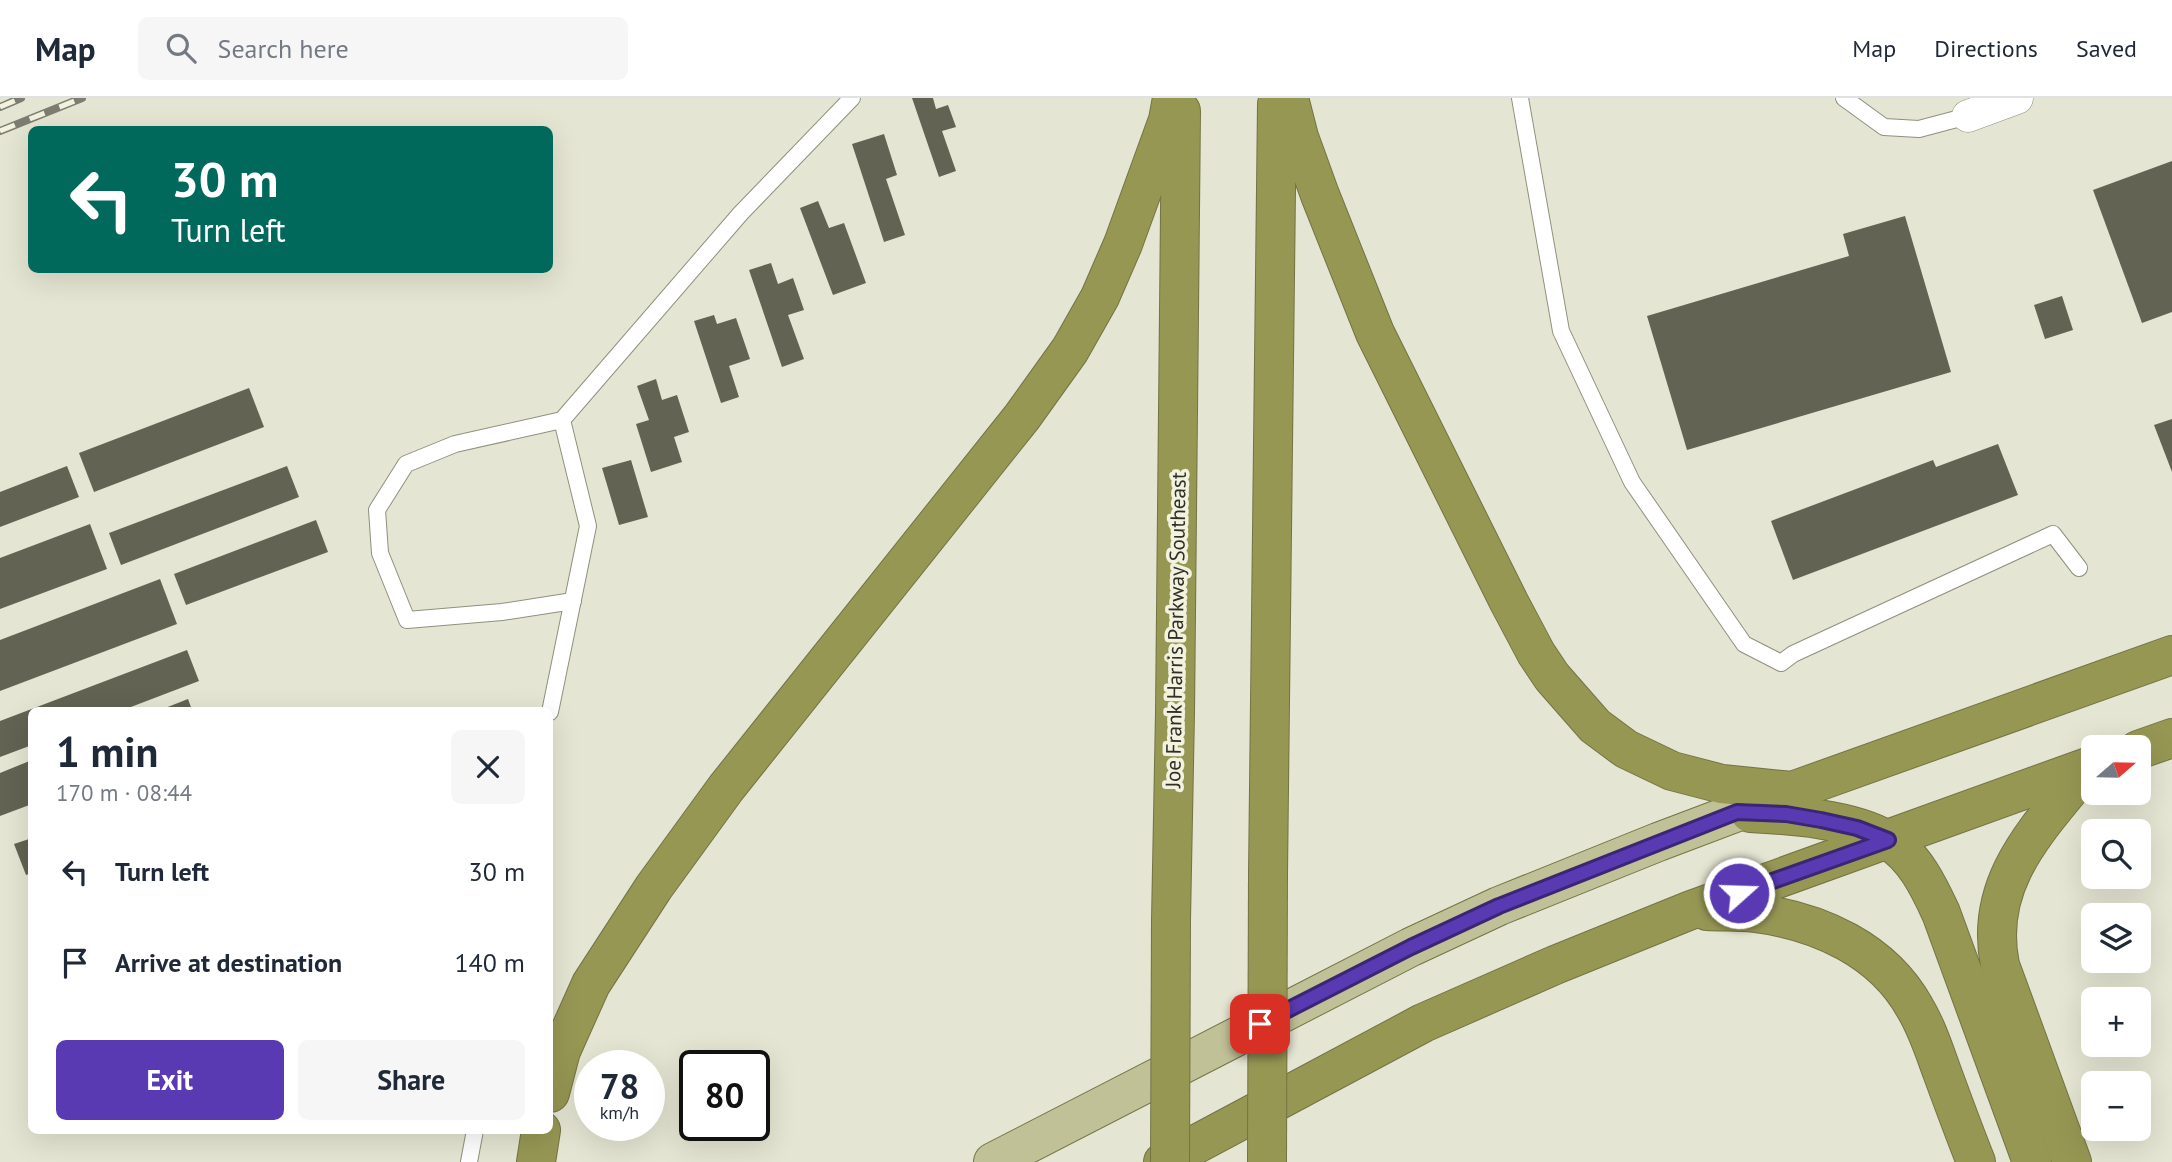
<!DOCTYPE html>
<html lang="en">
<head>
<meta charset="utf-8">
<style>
	:root { --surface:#fff; --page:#f6f6f7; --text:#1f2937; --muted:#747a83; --line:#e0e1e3; --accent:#593ab3 }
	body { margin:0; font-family:"PT Sans",sans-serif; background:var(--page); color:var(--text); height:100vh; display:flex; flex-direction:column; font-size:26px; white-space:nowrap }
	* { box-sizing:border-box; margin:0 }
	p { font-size:23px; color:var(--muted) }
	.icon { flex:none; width:38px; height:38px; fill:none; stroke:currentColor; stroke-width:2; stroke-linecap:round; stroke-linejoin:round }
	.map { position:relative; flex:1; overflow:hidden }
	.side { position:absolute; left:28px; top:609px; width:525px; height:427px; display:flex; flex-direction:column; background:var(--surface); border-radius:10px; box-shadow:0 7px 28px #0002 }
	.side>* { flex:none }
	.top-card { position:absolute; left:28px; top:28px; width:525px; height:147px; border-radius:10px; box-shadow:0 7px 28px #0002; background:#00695c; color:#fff; overflow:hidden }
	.needle { width:46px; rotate:70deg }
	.buttons { position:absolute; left:2081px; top:637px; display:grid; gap:14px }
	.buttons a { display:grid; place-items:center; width:70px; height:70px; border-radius:10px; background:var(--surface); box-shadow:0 7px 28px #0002; font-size:35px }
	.speed { position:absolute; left:574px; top:952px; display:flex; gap:14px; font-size:35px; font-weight:700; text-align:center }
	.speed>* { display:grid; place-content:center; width:91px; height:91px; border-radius:50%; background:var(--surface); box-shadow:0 7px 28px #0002; line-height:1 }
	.speed small { font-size:18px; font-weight:400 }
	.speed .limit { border:4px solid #111; border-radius:10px; background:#fff; color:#111 }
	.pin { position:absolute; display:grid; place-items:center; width:60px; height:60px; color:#fff; margin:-30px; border-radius:14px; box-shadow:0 4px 10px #0006 }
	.me { position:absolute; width:77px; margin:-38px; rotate:70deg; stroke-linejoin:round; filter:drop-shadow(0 0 5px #0008) }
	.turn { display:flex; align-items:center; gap:24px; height:147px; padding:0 28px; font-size:32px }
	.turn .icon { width:91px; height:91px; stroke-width:2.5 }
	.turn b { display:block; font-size:49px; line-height:60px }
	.round { display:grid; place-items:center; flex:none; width:74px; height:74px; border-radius:10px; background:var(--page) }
	.headline { display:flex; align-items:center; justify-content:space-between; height:119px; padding:0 28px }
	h1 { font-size:42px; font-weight:600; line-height:52px }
	.cta { display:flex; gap:14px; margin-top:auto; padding:14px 28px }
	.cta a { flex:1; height:80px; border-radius:10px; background:var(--accent); color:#fff; font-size:28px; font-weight:600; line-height:80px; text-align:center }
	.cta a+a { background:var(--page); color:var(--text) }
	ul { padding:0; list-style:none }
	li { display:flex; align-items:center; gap:21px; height:91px; padding:0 28px }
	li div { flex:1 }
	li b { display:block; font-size:26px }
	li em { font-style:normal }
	header { display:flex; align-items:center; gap:42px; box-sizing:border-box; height:98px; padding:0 35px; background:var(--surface); border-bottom:2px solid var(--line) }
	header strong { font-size:33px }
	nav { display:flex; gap:38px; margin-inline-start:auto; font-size:24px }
	.search { width:490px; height:63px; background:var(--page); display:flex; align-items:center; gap:18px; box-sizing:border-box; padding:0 24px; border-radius:10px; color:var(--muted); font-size:26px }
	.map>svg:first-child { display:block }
</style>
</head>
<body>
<header>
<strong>Map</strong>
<div class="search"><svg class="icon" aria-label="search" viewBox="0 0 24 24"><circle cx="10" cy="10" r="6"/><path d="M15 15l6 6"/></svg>Search here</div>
<nav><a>Map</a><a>Directions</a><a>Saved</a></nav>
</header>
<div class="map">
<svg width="2172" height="1064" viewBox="0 0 2172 1064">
	<rect width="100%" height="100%" fill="#e4e5d2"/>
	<!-- building -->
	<g fill="#626352">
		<path d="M912 0H933L936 11 948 7 956 29 942 33 956 73 939 79Z"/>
		<path d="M884 36 897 77 886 81 905 137 884 144 852 46Z"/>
		<path d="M2172 63V214L2142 225 2093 92Z"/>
		<path d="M818 103 829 130 844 125 866 185 833 197 800 110Z"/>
		<path d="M1905 118 1951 274 1687 352 1647 218 1849 158 1843 136Z"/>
		<path d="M771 165 778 186 793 180 804 212 788 217 804 261 782 269 749 172Z"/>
		<path d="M2062 198 2073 232 2045 241 2034 207Z"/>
		<path d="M714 217 717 226 736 220 750 261 729 268 739 299 721 305 694 223Z"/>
		<path d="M656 281 662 302 677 297 689 334 674 339 682 364 651 374 636 326 649 322 637 288Z"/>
		<path d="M249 290 264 329 94 394 79 355Z"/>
		<path d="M2172 321V374L2154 327Z"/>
		<path d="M1998 346 2018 397 1793 482 1771 423 1933 362 1936 369Z"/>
		<path d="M631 362 648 419 619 427 602 370Z"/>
		<path d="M67 368 79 399 0 429V394Z"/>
		<path d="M287 368 299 399 121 467 109 435Z"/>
		<path d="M316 422 328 454 186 507 174 476Z"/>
		<path d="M90 426 107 471 0 511V460Z"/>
		<path d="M160 481 177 526 0 593V542Z"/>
		<path d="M187 552 199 583 123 612H32V647L0 659V623Z"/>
		<path d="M188 601 192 612H160Z"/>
		<path d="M32 662V706L0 718V675Z"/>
		<path d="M32 740V775L26 777 14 746Z"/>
	</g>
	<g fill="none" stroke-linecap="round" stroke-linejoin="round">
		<!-- lane casing -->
		<g stroke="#90907e" stroke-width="18">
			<g id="lane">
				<path d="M1520 0 1561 233 1632 384 1744 546 1781 565 1793 556 2053 436 2079 470"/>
				<path d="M1844 0 1884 29 1919 31 1968 18"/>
				<path d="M562 322 455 346 406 366 377 412 380 455 407 522 502 514 573 503"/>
				<path d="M550 614 588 428 562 322 741 115 852 0"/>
				<path d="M469 1064 475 1032"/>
			</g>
		</g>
		<!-- street casing -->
		<g stroke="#90907e" stroke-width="33">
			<path id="street" d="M1968 18 2017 0"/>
		</g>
		<!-- primary casing -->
		<g stroke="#737345" stroke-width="40">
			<path id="primary" d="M993 1064 1411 849 1499 808 1658 744 1780 698"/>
		</g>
		<!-- highway casing -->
		<g stroke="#737345" stroke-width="40">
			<g id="highway">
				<path d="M1289 0 1299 39 1320 97 1375 235 1509 504 1536 555 1552 579 1595 628 1626 651 1672 673 1722 686 1792 693 2172 557"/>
				<path d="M2138 652 2172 640"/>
				<path d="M1750 715C1790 717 1852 721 1887 742 1914 757 1929 789 1941 815L2032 1064"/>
				<path d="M1268 776 1277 6"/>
				<path d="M1707 813C1723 814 1740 813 1755 815 1819 823 1883 852 1915 910 1927 930 1934 952 1942 974 1953 1004 1964 1034 1976 1064"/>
				<path d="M1171 822 1175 615 1181 13"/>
				<path d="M550 995 561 953 591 886 654 789 726 690 1022 319 1070 252 1100 199 1123 146 1168 22 1172 0"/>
				<path d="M536 1064 541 1032"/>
				<path d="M1163 1064 1423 925 1555 867 1691 812 2093 667"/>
				<path d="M2072 1064 2000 867C1983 783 2039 730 2087 670"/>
			</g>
		</g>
		<!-- lane -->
		<use href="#lane" stroke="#fff" stroke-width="16"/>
		<!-- street -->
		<use href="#street" stroke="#fff" stroke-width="32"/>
		<!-- primary -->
		<use href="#primary" stroke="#c1c198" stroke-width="38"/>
		<!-- highway -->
		<use href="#highway" stroke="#979754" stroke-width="38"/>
		<!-- rail casing -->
		<g stroke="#7d7d71" stroke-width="8">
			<g id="rail">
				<path d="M0 9 21 0"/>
				<path d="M0 33 82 0"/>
			</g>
		</g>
		<!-- rail -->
		<use href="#rail" stroke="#f2f2df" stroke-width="5" stroke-dasharray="16" stroke-linecap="butt"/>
		<!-- highway-bridge casing -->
		<g stroke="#737345" stroke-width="40" stroke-linecap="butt">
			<g id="highway-bridge">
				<path d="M1170 1064 1171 822"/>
				<path d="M1267 1064 1268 776"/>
			</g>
		</g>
		<!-- highway-bridge -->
		<use href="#highway-bridge" stroke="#979754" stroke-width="38"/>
	</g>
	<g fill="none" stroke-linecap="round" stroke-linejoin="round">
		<!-- route casing -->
		<g stroke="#3a2674" stroke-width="18">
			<path id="route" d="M1260 926 1411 849 1499 808 1737 714 1786 716 1821 722 1857 730 1888 742 1739 795"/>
		</g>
		<!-- route -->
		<use href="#route" stroke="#593ab3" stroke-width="12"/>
	</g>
	<g text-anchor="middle" stroke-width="7" stroke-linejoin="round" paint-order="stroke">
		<!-- street labels -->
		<g font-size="21" fill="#2f2f28" stroke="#f2f2df">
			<text transform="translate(1176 532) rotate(-89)" y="7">Joe Frank Harris Parkway Southeast</text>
		</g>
	</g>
</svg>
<div class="buttons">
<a><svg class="needle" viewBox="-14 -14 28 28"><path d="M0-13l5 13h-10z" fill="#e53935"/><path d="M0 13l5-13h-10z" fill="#747a83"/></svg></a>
<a><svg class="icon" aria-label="search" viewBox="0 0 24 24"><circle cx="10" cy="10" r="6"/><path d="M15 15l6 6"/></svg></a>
<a><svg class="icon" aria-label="layers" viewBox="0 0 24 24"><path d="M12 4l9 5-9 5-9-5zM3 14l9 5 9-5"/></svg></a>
<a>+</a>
<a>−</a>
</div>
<div class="speed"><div>78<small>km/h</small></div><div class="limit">80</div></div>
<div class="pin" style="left:1260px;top:926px;background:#d93025"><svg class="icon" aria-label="arrive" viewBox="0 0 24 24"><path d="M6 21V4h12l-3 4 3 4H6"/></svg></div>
<svg class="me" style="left:1739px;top:795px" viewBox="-20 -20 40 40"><circle r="17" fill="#593ab3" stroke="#fff" stroke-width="3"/><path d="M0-11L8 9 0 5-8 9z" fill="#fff"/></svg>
<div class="top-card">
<div class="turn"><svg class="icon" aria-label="left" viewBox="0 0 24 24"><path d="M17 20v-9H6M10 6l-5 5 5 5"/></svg><div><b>30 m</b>Turn left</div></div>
</div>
<section class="side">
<div class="headline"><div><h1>1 min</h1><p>170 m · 08:44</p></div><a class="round"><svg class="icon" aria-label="close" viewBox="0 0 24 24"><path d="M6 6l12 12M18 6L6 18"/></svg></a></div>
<ul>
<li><svg class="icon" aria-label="left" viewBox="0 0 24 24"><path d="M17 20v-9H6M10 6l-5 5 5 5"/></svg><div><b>Turn left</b></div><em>30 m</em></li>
<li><svg class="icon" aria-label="arrive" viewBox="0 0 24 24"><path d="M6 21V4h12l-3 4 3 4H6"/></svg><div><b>Arrive at destination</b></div><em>140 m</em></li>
</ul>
<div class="cta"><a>Exit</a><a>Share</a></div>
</section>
</div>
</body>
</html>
